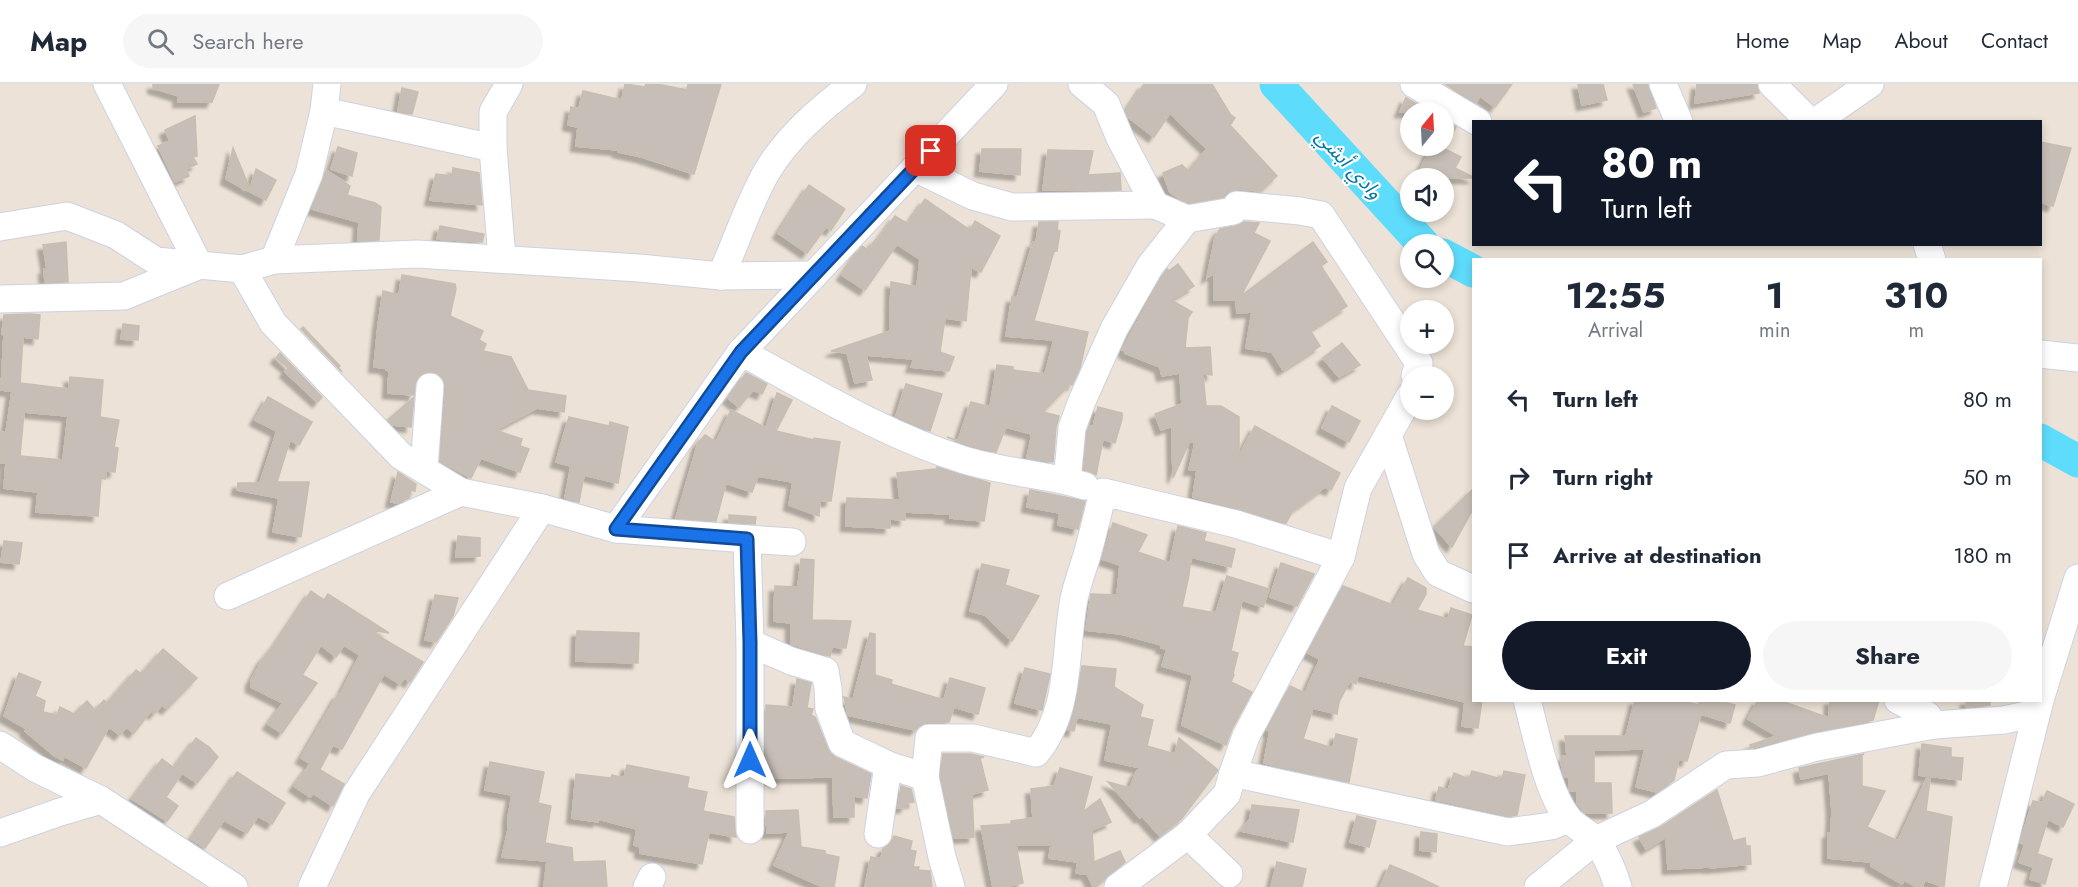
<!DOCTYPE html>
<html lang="en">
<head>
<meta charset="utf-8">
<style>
	:root { --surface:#fff; --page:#f6f6f7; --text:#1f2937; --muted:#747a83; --line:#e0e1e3; --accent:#111827 }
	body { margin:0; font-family:Jost,"Noto Sans Arabic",sans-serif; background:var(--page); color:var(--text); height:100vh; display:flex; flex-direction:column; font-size:22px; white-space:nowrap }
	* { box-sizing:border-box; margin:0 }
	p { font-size:20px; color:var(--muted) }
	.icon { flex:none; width:33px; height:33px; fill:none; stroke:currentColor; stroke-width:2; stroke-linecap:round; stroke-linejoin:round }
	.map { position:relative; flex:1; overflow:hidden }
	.sheet { position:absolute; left:1472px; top:174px; width:570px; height:444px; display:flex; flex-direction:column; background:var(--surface); border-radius:0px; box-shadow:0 3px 9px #0003 }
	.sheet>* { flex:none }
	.guide { position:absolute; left:1472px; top:36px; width:570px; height:126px; border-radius:0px; box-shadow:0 3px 9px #0003; background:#111827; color:#fff; overflow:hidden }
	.needle { width:39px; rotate:18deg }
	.buttons { position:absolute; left:1400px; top:18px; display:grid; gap:12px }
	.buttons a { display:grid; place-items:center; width:54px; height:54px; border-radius:50%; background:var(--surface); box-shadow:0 3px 9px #0003; font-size:30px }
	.pin { position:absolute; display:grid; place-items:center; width:51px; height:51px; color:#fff; margin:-26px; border-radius:12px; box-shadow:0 3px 9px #0006 }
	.me { position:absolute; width:66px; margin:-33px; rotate:0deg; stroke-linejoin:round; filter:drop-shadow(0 0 4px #0008) }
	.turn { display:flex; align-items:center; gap:21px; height:126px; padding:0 30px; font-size:27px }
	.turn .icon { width:78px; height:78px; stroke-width:2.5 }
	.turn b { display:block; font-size:42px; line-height:51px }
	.eta { display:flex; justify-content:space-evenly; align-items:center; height:102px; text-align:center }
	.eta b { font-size:36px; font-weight:700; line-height:42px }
	.cta { display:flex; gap:12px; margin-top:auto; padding:12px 30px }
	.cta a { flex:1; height:69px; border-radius:36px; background:var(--accent); color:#fff; font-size:24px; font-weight:700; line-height:69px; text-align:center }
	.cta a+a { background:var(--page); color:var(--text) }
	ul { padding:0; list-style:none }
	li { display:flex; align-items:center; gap:18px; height:78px; padding:0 30px }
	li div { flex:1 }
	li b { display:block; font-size:22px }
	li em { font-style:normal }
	header { display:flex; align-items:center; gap:36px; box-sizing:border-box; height:84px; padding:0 30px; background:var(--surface); border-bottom:2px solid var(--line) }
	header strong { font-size:28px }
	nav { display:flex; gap:33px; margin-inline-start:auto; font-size:21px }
	.search { width:420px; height:54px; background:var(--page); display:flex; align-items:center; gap:15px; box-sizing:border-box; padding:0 21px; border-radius:33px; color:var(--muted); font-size:22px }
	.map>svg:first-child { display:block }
</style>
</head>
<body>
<header>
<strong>Map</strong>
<div class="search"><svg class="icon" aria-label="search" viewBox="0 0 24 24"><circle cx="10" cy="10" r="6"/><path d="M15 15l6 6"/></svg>Search here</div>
<nav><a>Home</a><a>Map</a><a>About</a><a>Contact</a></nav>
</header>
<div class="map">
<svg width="2078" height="803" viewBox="0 0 2078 803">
	<defs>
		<filter id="shadow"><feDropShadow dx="-5.5" dy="5.5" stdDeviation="1.5" flood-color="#0004"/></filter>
	</defs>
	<rect width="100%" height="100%" fill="#ece2d7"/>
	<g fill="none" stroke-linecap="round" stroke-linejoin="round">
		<!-- river -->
		<g stroke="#5edcfb" stroke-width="33">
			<path d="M1276 0 1423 160"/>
			<path d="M1443 171 1473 187"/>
			<path d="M2040 356 2078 377"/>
		</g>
	</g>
	<!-- building -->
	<g fill="#c7bfb7" stroke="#c7beb1" stroke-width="1.5" fill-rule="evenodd" filter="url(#shadow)">
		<path d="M153 0H219L212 18H178L179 12 153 4Z"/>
		<path d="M625 0 645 3 646 0H657L687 6 688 0H721L694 90 642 73 618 68V66L576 62 578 43 568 41 571 23 579 25 583 7 622 16Z"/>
		<path d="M1144 0H1212L1230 30 1235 34 1230 41 1277 92 1261 107 1238 105 1230 107 1224 113 1189 119 1177 113 1170 108 1163 89 1182 81 1188 87 1207 65 1170 29 1154 53 1128 33 1126 27Z"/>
		<path d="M1445 0H1512L1495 23 1480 12 1476 19Z"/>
		<path d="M1578 0H1603L1607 16 1582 21Z"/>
		<path d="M1633 0H1648L1656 24 1644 28Z"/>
		<path d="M1697 0H1757L1759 9 1695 19Z"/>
		<path d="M402 4 418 8 412 30 398 27Z"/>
		<path d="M1406 13V14L1431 28H1400Z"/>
		<path d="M195 32 197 72 193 73 197 80 186 85 189 92 175 98 158 62 170 57 165 46Z"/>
		<path d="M1443 36 1456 43 1445 65 1461 73 1455 84 1473 93V94H1416L1432 62 1443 64Z"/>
		<path d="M2040 58 2071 64 2053 122 2040 118Z"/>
		<path d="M338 63 357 69 352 92 331 85Z"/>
		<path d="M233 64 250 105 256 85 276 96 266 116 226 95Z"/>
		<path d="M982 65H1021L1020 91 980 87Z"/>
		<path d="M1048 66 1093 67 1088 91 1120 89 1121 106H1043Z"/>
		<path d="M453 84 479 89 482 121 430 116 436 90 452 92Z"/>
		<path d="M326 86 350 102 347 111 375 119 381 123 379 156 358 157 359 138 312 125Z"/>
		<path d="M809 101 845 125 831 146 826 143 807 169 778 149Z"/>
		<path d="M925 115 970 146 975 137 1000 152 981 188 971 183 966 237 945 234 940 268 954 273 949 287 911 283 914 275 866 271 872 296 855 299 847 269 831 267 890 247 891 198 917 203 920 175 897 160 865 206 842 191 862 162 868 166 876 155 878 156 895 132 908 140Z"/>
		<path d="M1039 138H1058L1057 146 1060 147 1057 167H1054L1034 237 1088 248 1080 284 1072 301 1070 300 1043 328 1059 332 1056 343 1053 378 1027 374 1032 350 1006 343 996 368 969 361 947 353 958 357 971 318 990 323 997 281 1013 283V286L1045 290 1054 256 1006 252 1012 213 1017 214 1033 158 1036 159Z"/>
		<path d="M1244 138 1259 139 1254 149 1270 157 1241 212 1313 158 1327 178 1321 182 1347 222 1310 246 1320 262 1283 286 1272 268 1246 264 1252 228 1237 229 1236 216H1214V189L1207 194 1215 154 1220 145 1236 142Z"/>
		<path d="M440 142 484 150 482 158 437 155Z"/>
		<path d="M66 158 68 198H45L44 185H47L43 161Z"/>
		<path d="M1178 180 1194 202 1171 216 1192 228 1188 234 1185 264 1210 263 1212 291 1203 290 1206 322H1221L1239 333V372L1255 342 1340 389 1331 406 1325 403 1293 426 1286 439 1240 425 1193 413 1197 386H1189L1195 359 1190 357 1173 394 1172 342 1161 346 1155 330 1182 320 1180 289 1162 292 1160 283 1125 269 1126 267 1122 266 1163 191 1167 185 1169 187Z"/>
		<path d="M402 191 455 200 456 205 450 232 483 247 479 256 486 260 483 267 511 273 528 306 566 312 564 328 537 324 495 346 522 355 520 362 529 365 520 388 481 374 471 394 440 377 446 304 444 296 438 290 431 287 423 289 417 295 414 311 388 309 389 287 386 286V284L374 283 378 242 383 207 399 211Z"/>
		<path d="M31 230 40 231 38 255 23 253 20 299 69 305 70 293 103 296 100 333 119 336 114 363 118 364 115 388 106 387 105 395 101 394 98 432 36 428 38 408 4 404 6 379H0V348L6 349 12 307 1 306 4 251 2 250 4 231ZM24 328 68 332 63 376 20 372Z"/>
		<path d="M123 240 139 242 138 256 121 255Z"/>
		<path d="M303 243 340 282 338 283 342 288 301 245Z"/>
		<path d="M1342 259 1360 281 1339 293 1323 274Z"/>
		<path d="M280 269 322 313 318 318 285 288 288 284 276 274Z"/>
		<path d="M746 289 767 300 762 310 753 306 739 323 728 314Z"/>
		<path d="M906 300 942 310 930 347 896 332Z"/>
		<path d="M777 309 792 316 776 347 814 356V354L840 358 831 417H820L819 432 789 421 793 398 758 392 752 408 726 399 716 437 676 434 698 359 705 351 716 358 731 326 766 344Z"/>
		<path d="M268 313 312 338 299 361 290 356 277 398H309L301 453 273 448 279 414 237 406 238 399H260L277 347 255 336Z"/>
		<path d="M414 313 411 343 393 341 388 336Z"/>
		<path d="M1332 322 1360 337 1349 358 1322 344Z"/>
		<path d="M1098 323 1122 329V335L1115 359 1103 355 1096 391 1084 385 1087 348 1089 342 1093 343Z"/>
		<path d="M569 333 609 342 610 338 628 343 618 399 584 391 579 418 565 414 571 382 556 378Z"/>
		<path d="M937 383 990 399 984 437 950 434 951 430 905 428V436L890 435V444L846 442 847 414 900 416 897 389 936 385Z"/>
		<path d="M398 388 416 400 415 407 411 406 409 414 397 419 391 418Z"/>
		<path d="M1473 405V425L1452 463 1434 443Z"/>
		<path d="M1030 406 1085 417 1078 445 1058 441 1060 429 1027 423Z"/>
		<path d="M729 431 756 433 755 440 729 438Z"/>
		<path d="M1113 439 1147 451 1138 468 1170 479 1178 442 1206 449 1204 457 1235 465 1231 483 1191 473 1189 491 1182 523 1216 529 1227 492 1269 505 1263 523 1242 516 1231 567 1238 569 1233 590 1234 591 1231 598 1252 608 1232 645 1226 661 1182 641 1193 591 1162 582 1167 565 1161 564 1162 561 1121 550 1086 546 1091 510 1117 511 1120 481 1102 475Z"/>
		<path d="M458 452 480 454V472L456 473Z"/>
		<path d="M4 457 22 459 19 480 1 478Z"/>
		<path d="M801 475 814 476 812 536 851 537 846 564 832 563 830 572 791 560V539L774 537 775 502 798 503Z"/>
		<path d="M1281 479 1314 490 1297 522 1270 513Z"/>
		<path d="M982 480 1009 486 1005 501 1039 512 1012 557 985 531 970 527Z"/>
		<path d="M1408 494 1426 504V510L1417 526 1448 535 1451 524 1472 531 1463 562 1473 563V616H1482L1478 644 1462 642 1465 618 1358 591 1356 600 1350 597 1339 618 1337 630 1313 624 1303 655 1333 664 1336 650 1357 655 1349 698 1264 679 1270 647 1267 646 1290 602 1305 609 1320 575 1308 569 1343 502 1393 521Z"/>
		<path d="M311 507 324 516 328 510 389 549 377 547 375 550 423 578 410 598 404 594 400 600 384 590 342 665 333 661 320 685 301 674 338 610 340 611 360 571 344 561 336 573 321 561 302 591 317 599 282 649 268 640 283 619 251 603V597L262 576 277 558Z"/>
		<path d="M435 511 458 514 453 532 436 558 425 556Z"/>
		<path d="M577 547 639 549 638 579 576 577Z"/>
		<path d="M870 549 875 550V591L892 596 891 600 944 616 950 594 985 604 978 630 954 623 949 638H928L921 640 915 646 848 631 844 613 853 616Z"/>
		<path d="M163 565 197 594 167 625 162 621 154 630 151 627 134 649 126 643 120 651 109 643 86 684 64 672 63 676 55 672 25 647 27 645 4 632 19 589 41 598 35 612 45 617 43 628 57 631 60 623 74 630 87 617 95 626 104 616 107 619 136 586 140 589 143 588Z"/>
		<path d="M1082 582 1116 585 1114 603 1143 621 1140 633 1153 636 1147 662 1175 670 1179 654 1218 686 1182 734 1160 752 1142 732 1140 734 1108 698 1130 704 1136 688 1141 684 1105 676 1112 640 1077 633 1074 647 1068 646 1077 618Z"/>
		<path d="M1025 584 1050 590 1042 626 1015 619Z"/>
		<path d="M797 595 811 599 807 624 813 625 811 631 815 633 828 665 835 673 871 690 867 714 854 712V733H834L833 693 766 694V621L793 623Z"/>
		<path d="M1635 616H1681L1698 621 1699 616H1716L1735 621 1730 639 1701 630 1687 677 1679 675 1674 696 1657 708 1636 703 1645 665 1594 666V699H1611L1612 729H1585L1577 719V707H1570L1569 705V693H1565L1562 686 1561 673 1567 672 1565 652H1626Z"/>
		<path d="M1758 616H1779L1829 634 1830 616H1879L1873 636 1814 648 1751 664 1750 661 1777 652 1748 635Z"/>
		<path d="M1966 616H1990V621L1966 623Z"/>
		<path d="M196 654 209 663 218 673 197 699 182 689 166 713 178 722 167 737 132 715 162 675 174 684Z"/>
		<path d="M1922 660 1951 664V673L1963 674 1961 696 1919 691Z"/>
		<path d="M943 670H971L984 673 980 674 988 706 972 710 974 753 954 754 941 693Z"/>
		<path d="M1864 670 1862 671V702L1885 707 1867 743 1898 757 1927 694 1930 695 1926 727 1952 733 1944 803 1925 796 1922 803H1917L1904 796 1902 800 1871 782V778L1828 774V749H1831L1832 727 1829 689 1801 695 1799 684Z"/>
		<path d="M490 678 544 688 538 719 551 722 545 759 572 764 573 778 605 777 607 803H544L547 777 502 773 508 746V734L512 711 485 706Z"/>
		<path d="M310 680 344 700 333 722 313 709 310 713 294 702Z"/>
		<path d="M627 681 689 693 687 704 707 708 703 727 734 733 736 753 709 748 702 780 640 769V763L634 761 637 745 598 735V738L572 734 576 690 611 694 612 691 624 694Z"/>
		<path d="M1060 684 1092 693 1083 728 1100 715 1111 738 1092 746 1094 778 1120 767 1125 778 1104 795 1093 802 1087 790 1076 789 1078 778 1049 774 1051 761H1016L1023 799 1005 803H993L981 742 1011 740V737L1033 734 1031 705 1054 702Z"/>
		<path d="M1472 687 1502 695 1504 687 1525 691 1517 731 1509 732 1436 716 1439 703 1448 706 1454 689 1469 695Z"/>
		<path d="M237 688 285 719 272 740 258 732 247 749 224 736 205 764 191 755Z"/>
		<path d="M901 702 911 705 914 718 906 719V723L898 724Z"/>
		<path d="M1717 706 1733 757 1745 754 1746 762H1750L1751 780 1710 784 1709 783 1668 785 1666 753 1646 765 1639 753 1661 743Z"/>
		<path d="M2047 707 2074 720 2063 743 2048 735 2033 783 2019 778 2025 760 2020 759 2033 717 2042 719Z"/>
		<path d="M1252 721 1299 726 1293 758 1241 747 1250 735Z"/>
		<path d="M798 726 801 763 825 767V770L839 773 834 803H823L774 781 789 748 767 749 766 727Z"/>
		<path d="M1357 732 1376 737 1369 763 1350 758Z"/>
		<path d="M1421 748 1437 750 1436 768 1420 766Z"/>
		<path d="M894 752 912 757 910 766 916 767 913 783H919L918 786 930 787 932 803H865L871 773 881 775 883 765 890 760Z"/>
		<path d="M2038 770 2052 775 2045 800 2030 795Z"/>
		<path d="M1277 778 1306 785 1302 803H1271Z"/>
		<path d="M1390 781 1414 791 1439 803H1380Z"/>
	</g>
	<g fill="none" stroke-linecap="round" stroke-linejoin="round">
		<!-- minor casing -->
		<g stroke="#ccd2e3" stroke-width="29">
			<g id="minor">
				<path d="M107 0 199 181 242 185 273 239 401 372 461 408 542 424 616 445"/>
				<path d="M994 0 915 84 973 112 1012 123 1155 121"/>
				<path d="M1082 0 1106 20 1120 54 1155 121 1187 135 1233 127 1237 121 1300 127 1321 131 1419 279 1415 292"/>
				<path d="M1414 0 1478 38"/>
				<path d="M1663 0 1679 38"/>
				<path d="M1772 0 1810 38"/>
				<path d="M324 27 493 64 502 174"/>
				<path d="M1815 38 1870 0"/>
				<path d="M493 64V28L509 0"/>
				<path d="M915 84 741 268C813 307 885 351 964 376 997 386 1033 390 1067 397"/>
				<path d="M0 143 67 132 116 151 156 177 199 181"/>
				<path d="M1927 160 1932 176"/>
				<path d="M274 176 309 90 324 27 327 0"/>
				<path d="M242 185 274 176 417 170 639 184 721 192 814 191"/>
				<path d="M721 192C736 158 748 121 766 89 787 53 820 25 853 0"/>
				<path d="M0 215 124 212 195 183"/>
				<path d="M741 268 616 445 747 455 750 559V746"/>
				<path d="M2040 270 2078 274"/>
				<path d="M1410 312 1388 351 1426 470 1438 489 1473 505"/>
				<path d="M424 385 430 303"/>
				<path d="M1085 402 1067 397 1072 344 1082 317 1114 245 1150 182 1187 135"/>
				<path d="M747 455 792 458"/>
				<path d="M228 512 461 408"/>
				<path d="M750 559 791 577 825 587 828 604 829 625 842 659 888 681 925 693"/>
				<path d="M1527 616C1536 649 1547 708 1568 734 1574 742 1585 747 1593 754 1604 764 1614 789 1618 803"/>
				<path d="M1898 616 1927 631 1934 641 2004 636 2036 629"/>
				<path d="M2040 616 2078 494"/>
				<path d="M0 661 35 684 101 716 234 803"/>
				<path d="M1233 689 1508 748 1551 742 1568 735"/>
				<path d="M0 749 60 728 101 716"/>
				<path d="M878 750 888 681"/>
				<path d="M1188 751 1229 790"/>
				<path d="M312 803 356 710 542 424"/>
				<path d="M647 803 652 793"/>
				<path d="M951 803 942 773 925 693 929 654H973L1036 669C1072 626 1064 567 1074 515 1077 500 1083 485 1087 471 1093 450 1098 429 1103 408L1236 440 1341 473"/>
				<path d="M1118 803 1188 751 1227 710 1233 689 1246 652 1341 473 1358 404 1388 351"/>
				<path d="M1538 803 1596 756 1652 730 1726 681 1758 679 1817 663 1934 641"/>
				<path d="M1993 803 2040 616"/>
			</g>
		</g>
		<!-- minor -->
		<use href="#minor" stroke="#fff" stroke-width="27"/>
	</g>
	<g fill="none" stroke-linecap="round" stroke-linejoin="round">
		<!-- route casing -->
		<g stroke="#114b97" stroke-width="15">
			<path id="route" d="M750 676V559L747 455 616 445 741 268 931 67"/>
		</g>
		<!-- route -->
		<use href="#route" stroke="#1a73e8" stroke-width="10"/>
	</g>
	<g text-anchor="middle" stroke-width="4.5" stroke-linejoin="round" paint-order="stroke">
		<!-- water labels -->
		<g font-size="20" font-style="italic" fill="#0077a3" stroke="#fff">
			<text transform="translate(1349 80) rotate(47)" y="7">وادي أبشي</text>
		</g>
	</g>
</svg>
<div class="buttons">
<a><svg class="needle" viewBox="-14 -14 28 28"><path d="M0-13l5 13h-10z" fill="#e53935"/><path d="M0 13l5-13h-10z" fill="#747a83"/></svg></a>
<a><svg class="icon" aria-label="sound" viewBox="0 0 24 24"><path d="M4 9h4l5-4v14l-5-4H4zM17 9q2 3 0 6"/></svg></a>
<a><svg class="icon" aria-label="search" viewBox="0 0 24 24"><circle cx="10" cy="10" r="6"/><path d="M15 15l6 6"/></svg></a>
<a>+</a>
<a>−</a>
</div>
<div class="pin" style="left:931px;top:67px;background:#d93025"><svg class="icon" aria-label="arrive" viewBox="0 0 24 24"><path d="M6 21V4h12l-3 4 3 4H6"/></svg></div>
<svg class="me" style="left:750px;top:676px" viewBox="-20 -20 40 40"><path d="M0-17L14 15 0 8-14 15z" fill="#1a73e8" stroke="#fff" stroke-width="4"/></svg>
<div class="guide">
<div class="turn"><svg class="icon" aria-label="left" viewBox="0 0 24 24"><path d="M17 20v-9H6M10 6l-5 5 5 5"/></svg><div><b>80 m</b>Turn left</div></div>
</div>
<section class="sheet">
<div class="eta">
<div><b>12:55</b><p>Arrival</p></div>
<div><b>1</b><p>min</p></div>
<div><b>310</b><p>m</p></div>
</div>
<ul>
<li><svg class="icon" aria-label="left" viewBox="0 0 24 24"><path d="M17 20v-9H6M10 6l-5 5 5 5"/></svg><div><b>Turn left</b></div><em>80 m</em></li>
<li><svg class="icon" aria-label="right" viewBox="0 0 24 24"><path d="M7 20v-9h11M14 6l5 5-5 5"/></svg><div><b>Turn right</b></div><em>50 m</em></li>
<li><svg class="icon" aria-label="arrive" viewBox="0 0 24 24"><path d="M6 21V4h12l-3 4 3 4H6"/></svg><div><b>Arrive at destination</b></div><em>180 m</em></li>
</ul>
<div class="cta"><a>Exit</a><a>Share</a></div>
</section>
</div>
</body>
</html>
